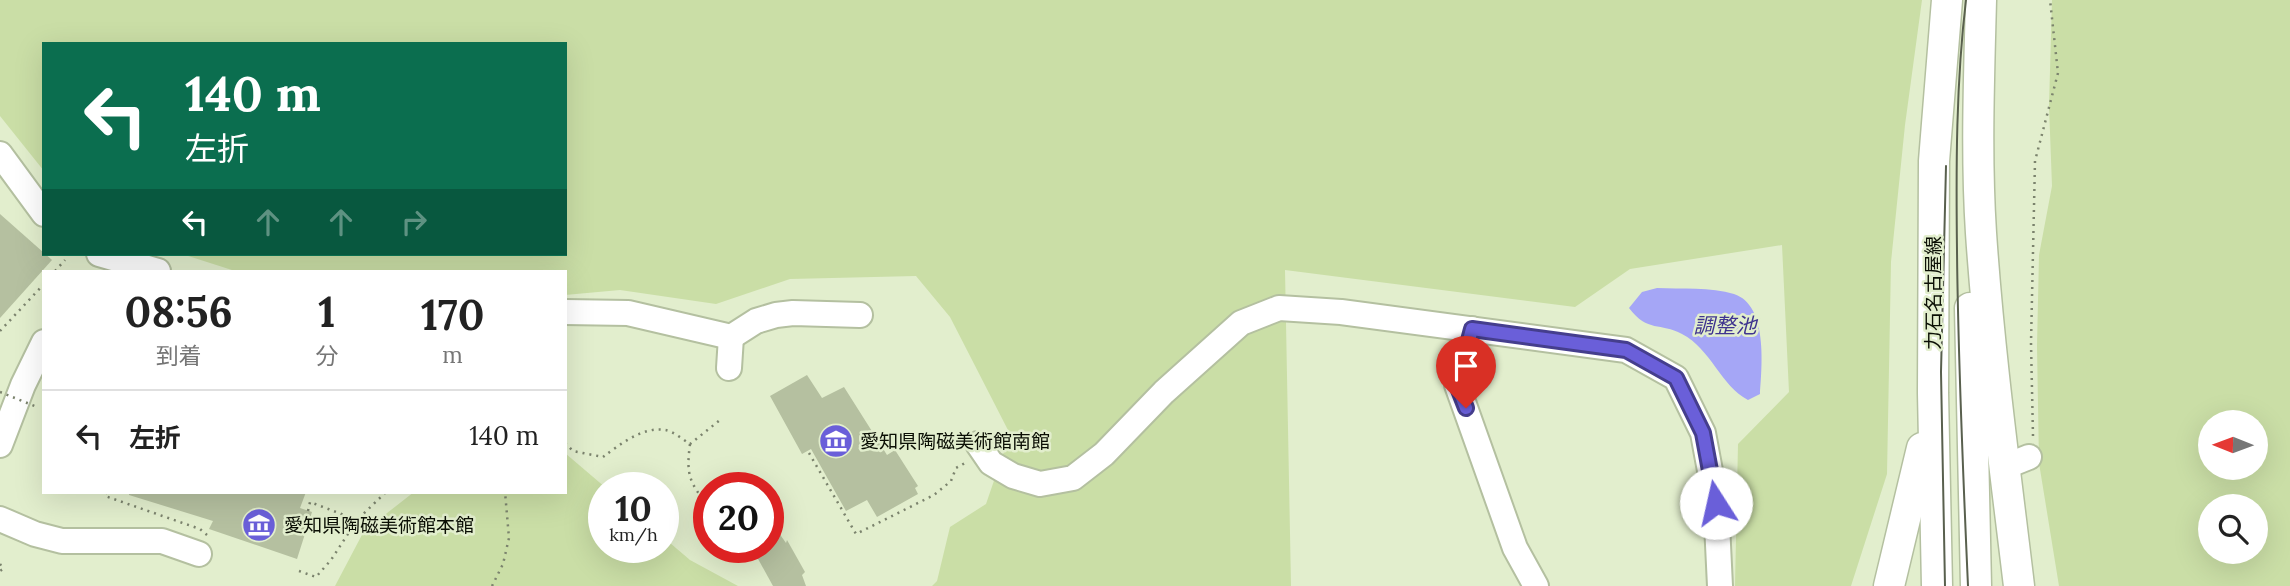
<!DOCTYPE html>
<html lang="ja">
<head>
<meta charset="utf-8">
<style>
	:root { --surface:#fff; --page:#f2f2f2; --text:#222; --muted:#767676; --line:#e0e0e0 }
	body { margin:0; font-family:Lora,"Noto Sans JP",serif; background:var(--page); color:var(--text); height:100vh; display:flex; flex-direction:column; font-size:26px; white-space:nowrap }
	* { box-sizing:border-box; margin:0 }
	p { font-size:23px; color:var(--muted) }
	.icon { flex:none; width:38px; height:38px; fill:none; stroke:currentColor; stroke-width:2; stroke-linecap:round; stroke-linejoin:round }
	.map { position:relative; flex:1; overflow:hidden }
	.side { position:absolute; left:42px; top:270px; width:525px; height:224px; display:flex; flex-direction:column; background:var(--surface); border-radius:0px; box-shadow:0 7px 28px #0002 }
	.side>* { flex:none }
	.guide { position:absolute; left:42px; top:42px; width:525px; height:214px; border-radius:0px; box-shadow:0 7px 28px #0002; background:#0b6e4f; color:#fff; overflow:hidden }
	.needle { width:46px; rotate:271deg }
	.fabs { position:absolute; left:2198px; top:410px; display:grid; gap:14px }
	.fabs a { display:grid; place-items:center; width:70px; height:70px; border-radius:50%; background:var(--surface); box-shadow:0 7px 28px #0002; font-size:35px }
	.speed { position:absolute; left:588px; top:472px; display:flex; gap:14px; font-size:35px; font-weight:700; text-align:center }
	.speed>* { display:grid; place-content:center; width:91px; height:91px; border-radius:50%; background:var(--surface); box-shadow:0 7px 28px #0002; line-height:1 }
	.speed small { font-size:18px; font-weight:400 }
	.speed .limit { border:10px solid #d22; background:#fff; color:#111 }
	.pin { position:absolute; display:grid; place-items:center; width:60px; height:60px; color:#fff; margin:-72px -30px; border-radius:50% 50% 50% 0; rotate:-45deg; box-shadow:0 0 7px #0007 }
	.pin .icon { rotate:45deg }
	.me { position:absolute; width:77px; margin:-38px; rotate:350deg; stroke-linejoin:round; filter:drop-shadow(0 0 5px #0008) }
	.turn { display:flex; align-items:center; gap:24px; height:147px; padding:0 28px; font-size:32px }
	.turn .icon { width:91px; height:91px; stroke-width:2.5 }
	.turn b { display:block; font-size:49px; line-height:60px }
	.lanes { display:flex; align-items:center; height:66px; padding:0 28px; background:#0003; justify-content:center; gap:35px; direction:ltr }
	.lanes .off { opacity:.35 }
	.eta { display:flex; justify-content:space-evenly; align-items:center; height:119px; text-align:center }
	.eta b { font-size:42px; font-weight:700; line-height:49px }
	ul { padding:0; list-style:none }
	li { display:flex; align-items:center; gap:21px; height:91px; padding:0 28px; border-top:2px solid var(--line) }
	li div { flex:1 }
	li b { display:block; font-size:26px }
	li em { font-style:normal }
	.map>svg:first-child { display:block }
</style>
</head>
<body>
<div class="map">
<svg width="2290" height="586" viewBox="0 0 2290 586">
	<rect width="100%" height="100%" fill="#e2eecd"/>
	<!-- green -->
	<g fill="#cadea6" fill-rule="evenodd">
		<path d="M0 0H1922L1905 125 1891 262 1887 474 1851 586H1735L1738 444 1789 392 1782 245 1630 269 1575 307 1285 270 1291 586H932L937 581 950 527 986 504 1010 434 950 317 916 276 790 279 716 304 620 290 565 295V271H235L182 254H565V44H44V171L0 116Z"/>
		<path d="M2052 0H2290V586H2059L2039 463 2037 346 2039 255 2052 186 2049 106ZM2210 422H2256V467H2210ZM2210 506H2256V551H2210Z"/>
		<path d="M565 453 606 488H604V548H663V537L690 560 738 586H335L364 531 414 492H565Z"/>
	</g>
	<!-- water -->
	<path fill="#a5a6f6" d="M1657 288C1681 289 1711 287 1734 294 1768 305 1762 366 1760 394L1748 400C1721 386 1711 349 1682 334 1660 322 1648 333 1629 308L1642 292Z"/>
	<!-- building -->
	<g fill="#b5c0a0">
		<path d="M0 214 52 260 0 318Z"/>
		<path d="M807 375 822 398 844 387 887 455 895 450 918 486 915 488 918 494 877 517 867 500 846 511 811 449 802 454 770 396Z"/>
		<path d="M129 492H306L300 508 312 512 297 559 209 529 213 521 129 495Z"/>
		<path d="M768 528 775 536 779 533 786 543 787 540 805 572 802 575 806 586H773L757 557 763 555 760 548H768Z"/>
	</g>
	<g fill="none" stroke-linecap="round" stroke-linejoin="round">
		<!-- minor casing -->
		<g stroke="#b4c0a0" stroke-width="28">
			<g id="minor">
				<path d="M0 154 44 214"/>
				<path d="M99 254 158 271"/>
				<path d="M565 312 628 313 731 337 756 321 776 315 793 313 860 315"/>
				<path d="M1472 329 1457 385 1515 548 1536 586"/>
				<path d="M729 368 731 337"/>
				<path d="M978 444 991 463 1013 476 1040 484 1073 478 1104 454 1164 392 1241 323 1279 308 1341 312 1626 350 1676 378 1703 433 1716 503 1720 586"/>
				<path d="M0 445 23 385 44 342"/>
				<path d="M2004 467 2029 457"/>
				<path d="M0 519 35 534 62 541H162L199 554"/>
			</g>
		</g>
		<!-- major casing -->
		<g stroke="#b4c0a0" stroke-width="33">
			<g id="major">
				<path d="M1981 0C1979 78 1976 156 1981 233 1989 351 2005 469 2019 586"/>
				<path d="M1970 308 1976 586"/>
				<path d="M1889 586 1922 448"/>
				<path d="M1937 586 1933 393 1934 161 1947 0"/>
			</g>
		</g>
		<!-- path -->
		<g stroke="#7b836d" stroke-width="2.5" stroke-dasharray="2 5" stroke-linecap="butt">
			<path d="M55 271 65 260"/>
			<path d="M0 331 44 284"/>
			<path d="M2033 436 2031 343 2035 161 2058 73 2050 0"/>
			<path d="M565 443 573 451 603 457C619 445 643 426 665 430 673 431 682 439 690 444L720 420"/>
			<path d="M690 444C686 475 689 482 709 507"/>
			<path d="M809 453 856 534 934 495 951 481 956 468 965 463"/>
			<path d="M731 488 751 479"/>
			<path d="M106 492 105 496 200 529 207 535"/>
			<path d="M701 497 709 495"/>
			<path d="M308 511 310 502 357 520"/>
			<path d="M0 564 3 569 0 571"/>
			<path d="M299 571 316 577 331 560 357 520 386 492"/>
			<path d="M492 586 503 564 509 538 505 492"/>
		</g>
		<!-- minor -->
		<use href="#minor" stroke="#fff" stroke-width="24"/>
		<!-- major -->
		<use href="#major" stroke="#fff" stroke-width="30"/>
		<!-- tram -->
		<g stroke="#59604e" stroke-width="2">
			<path d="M1966 0C1956 83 1956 167 1957 250 1958 362 1963 474 1968 586"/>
			<path d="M1945 586 1941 372 1946 166"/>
		</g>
		<!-- path-bridge -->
		<path stroke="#7b836d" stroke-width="2.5" stroke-dasharray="2 5" stroke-linecap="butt" d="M0 392 37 407"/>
	</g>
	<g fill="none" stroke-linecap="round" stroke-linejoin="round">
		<!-- route casing -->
		<g stroke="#453e8d" stroke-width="18">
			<path id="route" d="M1466 408 1457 385 1472 329 1626 350 1676 378 1703 433 1716 503"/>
		</g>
		<!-- route -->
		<use href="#route" stroke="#6a5fd9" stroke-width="12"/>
	</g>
	<!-- icons -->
	<defs>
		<g id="museum-disc" transform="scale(1.75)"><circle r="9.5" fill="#6a5fd9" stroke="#e2eecd"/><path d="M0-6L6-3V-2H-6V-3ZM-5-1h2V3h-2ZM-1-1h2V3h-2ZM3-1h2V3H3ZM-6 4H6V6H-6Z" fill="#fff"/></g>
	</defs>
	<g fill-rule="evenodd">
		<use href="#museum-disc" x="836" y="441"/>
		<use href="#museum-disc" x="259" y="525"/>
	</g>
	<g text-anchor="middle" stroke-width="5" stroke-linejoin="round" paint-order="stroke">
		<!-- street labels -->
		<g font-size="19" fill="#0b0f05" stroke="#e2eecd">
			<text transform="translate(1933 293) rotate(-90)" y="7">力石名古屋線</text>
		</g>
		<!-- poi labels -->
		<g font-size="19" fill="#0b0f05" stroke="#e2eecd" text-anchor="start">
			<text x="860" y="448">愛知県陶磁美術館南館</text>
			<text x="284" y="532">愛知県陶磁美術館本館</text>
		</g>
		<!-- water labels -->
		<g font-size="21" font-style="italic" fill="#3f348f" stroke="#e2eecd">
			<text x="1725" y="333">調整池</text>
		</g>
	</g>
</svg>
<div class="fabs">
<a><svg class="needle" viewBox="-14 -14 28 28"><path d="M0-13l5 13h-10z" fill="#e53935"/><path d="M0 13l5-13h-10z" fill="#767676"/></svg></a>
<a><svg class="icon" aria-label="search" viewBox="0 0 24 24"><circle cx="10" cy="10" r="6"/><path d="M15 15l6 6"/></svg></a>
</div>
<div class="speed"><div>10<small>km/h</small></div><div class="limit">20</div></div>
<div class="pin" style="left:1466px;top:408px;background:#d93025"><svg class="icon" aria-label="arrive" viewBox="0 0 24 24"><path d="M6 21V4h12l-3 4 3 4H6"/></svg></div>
<svg class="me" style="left:1716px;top:503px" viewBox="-20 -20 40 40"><circle r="19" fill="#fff"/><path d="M0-13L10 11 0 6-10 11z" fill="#6a5fd9"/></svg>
<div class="guide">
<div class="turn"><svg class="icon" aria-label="left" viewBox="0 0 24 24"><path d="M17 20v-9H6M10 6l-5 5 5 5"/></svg><div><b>140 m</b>左折</div></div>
<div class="lanes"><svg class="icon" aria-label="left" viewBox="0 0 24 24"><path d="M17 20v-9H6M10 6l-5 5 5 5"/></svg><svg class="icon off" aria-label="ahead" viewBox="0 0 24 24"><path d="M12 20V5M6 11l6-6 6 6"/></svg><svg class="icon off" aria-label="ahead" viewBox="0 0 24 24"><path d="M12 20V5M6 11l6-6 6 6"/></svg><svg class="icon off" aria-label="right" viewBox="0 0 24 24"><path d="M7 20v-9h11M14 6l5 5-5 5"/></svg></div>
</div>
<section class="side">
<div class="eta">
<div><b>08:56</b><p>到着</p></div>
<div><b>1</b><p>分</p></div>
<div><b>170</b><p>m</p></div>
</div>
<ul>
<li><svg class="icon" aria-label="left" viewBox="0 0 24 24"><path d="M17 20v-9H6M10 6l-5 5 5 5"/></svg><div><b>左折</b></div><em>140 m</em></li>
</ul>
</section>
</div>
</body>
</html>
